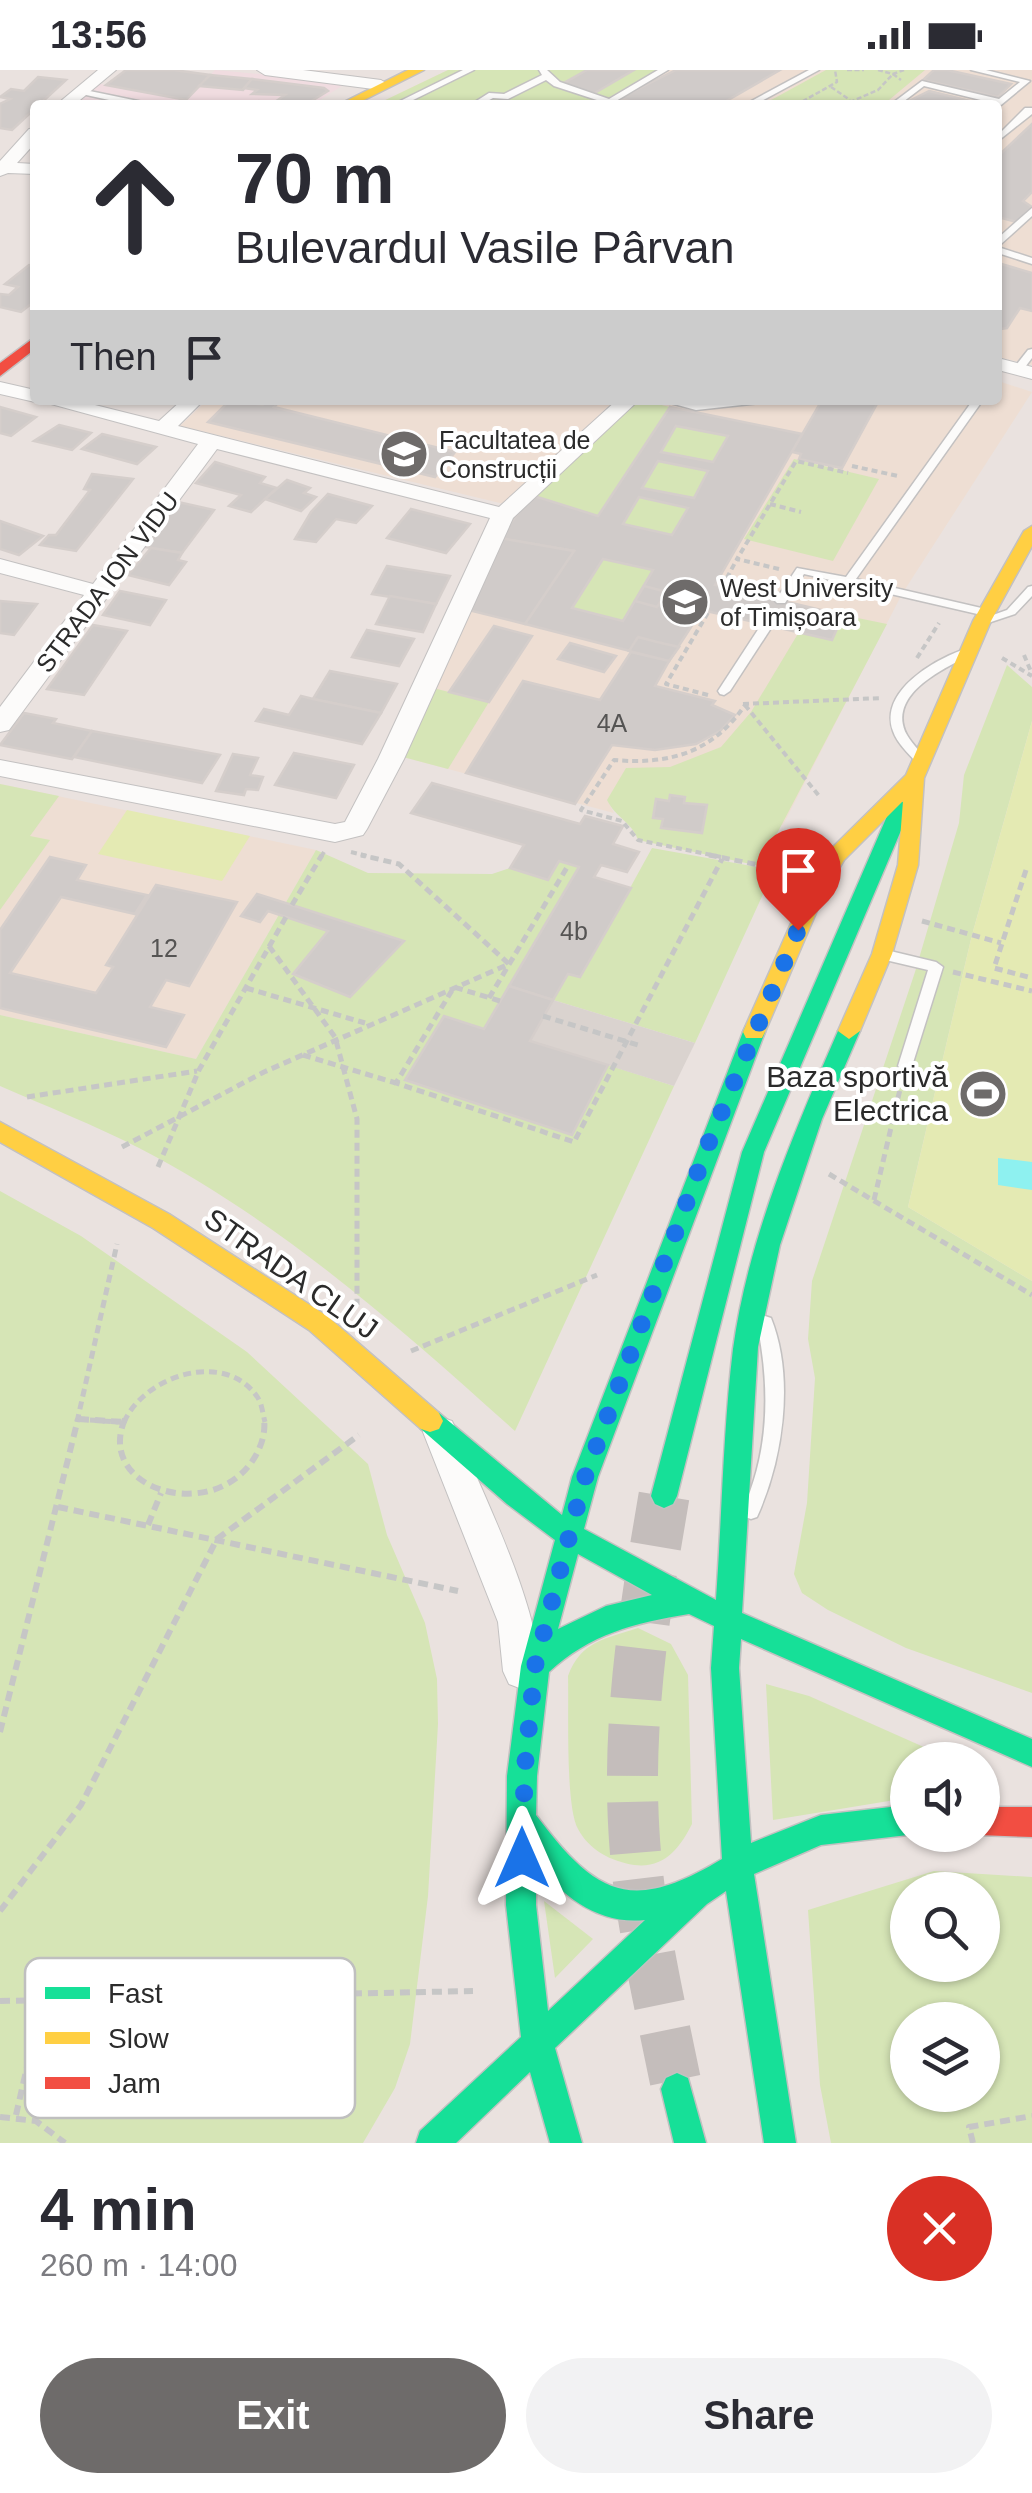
<!DOCTYPE html>
<html lang="en">
<head>
<meta charset="utf-8">
<style>
	:root { --surface:#fff; --page:#f2f2f3; --text:#2b2b33; --muted:#7c7c81; --accent:#6e6b6a }
	body { margin:0; font-family:Arial,sans-serif; background:var(--page); color:var(--text); height:100vh; display:flex; flex-direction:column; font-size:38px; white-space:nowrap }
	* { box-sizing:border-box; margin:0 }
	p { font-size:32px; color:var(--muted) }
	.icon { flex:none; width:55px; height:55px; fill:none; stroke:currentColor; stroke-width:2; stroke-linecap:round; stroke-linejoin:round }
	.map { position:relative; height:2073px; overflow:hidden }
	.drawer { display:flex; flex-direction:column; background:var(--surface); flex:1 }
	.drawer>* { flex:none }
	.top-card { position:absolute; left:30px; top:30px; width:972px; height:305px; border-radius:10px; box-shadow:0 2px 8px #0004; background:#fff; color:var(--text); overflow:hidden }
	.fabs { position:absolute; left:890px; top:1672px; display:grid; gap:20px }
	.fabs a { display:grid; place-items:center; width:110px; height:110px; border-radius:50%; background:var(--surface); box-shadow:0 2px 8px #0004; font-size:50px }
	.pin { position:absolute; display:grid; place-items:center; width:85px; height:85px; color:#fff; margin:-102px -42px; border-radius:50% 50% 50% 0; rotate:-45deg; box-shadow:0 0 10px #0007 }
	.pin .icon { rotate:45deg }
	.me { position:absolute; width:110px; margin:-55px; rotate:0deg; stroke-linejoin:round; filter:drop-shadow(0 0 8px #0008) }
	.turn { display:flex; align-items:center; gap:35px; height:210px; padding:0 40px; font-size:45px }
	.turn .icon { width:130px; height:130px; stroke-width:2.5 }
	.turn b { display:block; font-size:70px; line-height:85px }
	.then { display:flex; align-items:center; height:95px; padding:0 40px; background:#0003; gap:20px; font-size:38px }
	.round { display:grid; place-items:center; flex:none; width:105px; height:105px; border-radius:52px; background:var(--page) }
	.head { display:flex; align-items:center; justify-content:space-between; height:170px; padding:0 40px }
	h1 { font-size:60px; font-weight:700; line-height:75px }
	.primary-button { display:flex; gap:20px; margin-top:auto; padding:20px 40px }
	.primary-button a { flex:1; height:115px; border-radius:60px; background:var(--accent); color:#fff; font-size:40px; font-weight:700; line-height:115px; text-align:center }
	.primary-button a+a { background:var(--page); color:var(--text) }
	.status { display:flex; justify-content:space-between; align-items:center; height:70px; padding:0 50px; background:var(--surface); direction:ltr }
	.status svg { height:28px; fill:currentColor }
	.map>svg:first-child { display:block }
</style>
</head>
<body>
<div class="status"><b>13:56</b><svg viewBox="0 0 49 12"><path d="M0 12V9h3v3zM5 12V6h3v6zM10 12V3h3v9zM15 12V0h3v12zM26 1h20v11H26zM47 4h2v5h-2z"/></svg></div>
<div class="map">
<svg width="1032" height="2073" viewBox="0 0 1032 2073">
	<rect width="100%" height="100%" fill="#eae2df"/>
	<!-- education -->
	<g fill="#eeded3">
		<path d="M448 0H1032V295L998 287V35H375Z"/>
		<path d="M998 311 1032 322 902 524 783 755 607 729 614 743 403 687 500 468 640 330H998Z"/>
		<path d="M207 330H615L504 434 180 356Z"/>
		<path d="M0 714 316 780 196 989 0 945Z"/>
	</g>
	<!-- medical -->
	<path fill="#f0dce0" d="M215 0 348 12 312 35H68L90 12 186 30Z"/>
	<!-- green -->
	<g fill="#d6e5b6" fill-rule="evenodd">
		<path d="M448 0H657L596 35H375Z"/>
		<path d="M826 0H925L883 35H762Z"/>
		<path d="M640 330 670 337 598 446 531 425Z"/>
		<path d="M676 356 728 366 713 392 661 382Z"/>
		<path d="M794 389 879 409 833 491 744 469Z"/>
		<path d="M658 391 708 401 694 428 642 418Z"/>
		<path d="M639 427 688 438 672 465 623 454Z"/>
		<path d="M603 489 653 500 623 551 572 538Z"/>
		<path d="M843 545 887 554 760 796 638 770C632 752 615 747 607 730L626 698 670 697 721 677 751 642 799 562Z"/>
		<path d="M1007 595 1032 617V651L972 865 908 1137 1032 1211V1623L906 1578 828 1540 802 1523 794 1504 807 1433 815 1308 808 1269 812 1211 915 902 959 753 964 705Z"/>
		<path d="M433 618 489 632 448 699 403 687Z"/>
		<path d="M0 714 59 726 30 766 50 770 0 840Z"/>
		<path d="M652 778 774 800 695 973 553 930 568 904 581 907Z"/>
		<path d="M316 780 368 803 492 804 510 798 548 810 559 791 579 797 484 959 405 1011 572 1065 608 995 674 1016 515 1361C398 1256 280 1151 139 1078 94 1055 46 1036 0 1016V945L196 989Z"/>
		<path d="M0 1121 81 1166 247 1282 368 1394 387 1465 425 1553 437 1609 438 1654 428 1826 410 1974 395 2018 363 2073H0Z"/>
		<path d="M638 1558 671 1574 688 1605 692 1754C680 1778 664 1799 634 1795 611 1791 590 1781 578 1759 565 1736 569 1638 568 1606 581 1571 605 1569 638 1558Z"/>
		<path d="M766 1614 809 1626 953 1690H908L907 1728 773 1750Z"/>
		<path d="M934 1801 1032 1807V2073H831L820 2015 808 1840ZM908 1820H982V1895H908ZM982 1950V2025H908V1950Z"/>
		<path d="M544 1831 593 1869 555 1908Z"/>
	</g>
	<!-- pitch -->
	<g fill="#e4eab3">
		<path d="M1032 651V1211L908 1137 972 865Z"/>
		<path d="M127 740 250 766 222 811 98 784Z"/>
	</g>
	<!-- plaza -->
	<path fill="#dad3cf" d="M553 930 695 973 674 1016 530 971Z"/>
	<!-- water -->
	<path fill="#8ef1f0" d="M998 1088 1032 1092V1120L998 1115Z"/>
	<!-- building -->
	<g fill="#d0cbc9" stroke="#d5cecb" stroke-width="2.5" fill-rule="evenodd">
		<path d="M126 0H174L210 5 186 30 106 15Z"/>
		<path d="M587 0H634L593 24 562 14Z"/>
		<path d="M676 0H780L723 33 728 35H641L620 28Z"/>
		<path d="M934 0H947L1011 14 998 27 923 10Z"/>
		<path d="M210 5 252 9 243 20 199 16Z"/>
		<path d="M38 7 66 10 12 60 0 58V34L10 29 0 27 11 19 24 21Z"/>
		<path d="M252 9 324 18 328 21 305 35H252L259 31 272 34 285 25 252 24 257 20 244 18Z"/>
		<path d="M929 21 986 35 907 32Z"/>
		<path d="M1032 54V122L1023 131 1032 137 1017 152 998 147V86Z"/>
		<path d="M998 193 1032 203V241L1020 238 1007 258 1000 259Z"/>
		<path d="M29 195 35 196V231L21 242 0 237V224L9 225 18 217 5 214Z"/>
		<path d="M230 330 263 335 266 331 277 334 274 337 455 382 435 407 208 352Z"/>
		<path d="M822 330H879L842 398 799 389 801 384 792 382Z"/>
		<path d="M0 337 36 347 11 366 0 363Z"/>
		<path d="M670 337 802 364 715 515 843 545 832 570 702 540 669 591 525 554 574 481 500 468 531 425 598 446ZM676 356 728 366 713 392 661 382ZM658 391 708 401 694 428 642 418ZM639 427 688 438 672 465 623 454ZM603 489 653 500 623 551 572 538Z"/>
		<path d="M59 355 91 363 72 380 34 371Z"/>
		<path d="M102 364 156 377 137 394 82 379Z"/>
		<path d="M215 392 265 407 260 413 277 418 251 442 229 436 241 425 196 413Z"/>
		<path d="M92 404 133 409 76 481 40 475 49 465H56L90 420 84 419Z"/>
		<path d="M287 410 310 418 304 423 316 427 301 441 265 429Z"/>
		<path d="M328 424 372 436 356 453 336 449 316 472 295 469 311 442Z"/>
		<path d="M178 432 214 440 182 483 146 477Z"/>
		<path d="M411 439 470 454 446 483 387 468Z"/>
		<path d="M0 451 43 466 19 485 0 479Z"/>
		<path d="M500 468 574 481 525 554 468 540Z"/>
		<path d="M151 478 182 483 178 490 186 492 169 515 128 505Z"/>
		<path d="M387 496 450 506 436 534 372 524Z"/>
		<path d="M644 516 667 522 657 537 635 531Z"/>
		<path d="M120 521 166 530 150 555 103 545Z"/>
		<path d="M390 526 436 534 423 562 376 554Z"/>
		<path d="M0 531 37 534 14 565 0 563Z"/>
		<path d="M681 534 702 540 696 551 674 545Z"/>
		<path d="M93 555 127 561 84 625 47 619Z"/>
		<path d="M494 556 532 566 489 632 449 622Z"/>
		<path d="M367 560 414 569 399 596 352 587Z"/>
		<path d="M638 567 657 572 679 577 669 591 629 581Z"/>
		<path d="M570 573 616 586 604 602 558 589Z"/>
		<path d="M631 582 669 591 655 616 715 631 712 635 735 645 720 661 696 674 655 680 612 675 575 734 466 703 523 611 600 630Z"/>
		<path d="M330 601 397 614 381 643 313 629Z"/>
		<path d="M301 626 313 629 381 643 362 674 256 651 264 639 289 645Z"/>
		<path d="M24 643 56 649 53 653 92 661 72 689 0 675Z"/>
		<path d="M92 661 220 685 202 713 74 687Z"/>
		<path d="M294 683 354 695 336 728 275 715Z"/>
		<path d="M233 684 258 688 250 705 263 707 258 720 246 719 244 725 216 721Z"/>
		<path d="M432 713 580 754 585 746 623 756 613 774 639 782 627 802 601 795 594 807 631 818 580 907 568 904 553 930 509 916 579 797 559 791 548 810 510 798 524 775 411 743Z"/>
		<path d="M670 725 685 727 684 733 707 735 702 763 661 758 663 749 653 748 656 729 669 731Z"/>
		<path d="M50 787 86 795 77 810 147 825 135 844 61 827 10 903 96 923 113 897 106 895 156 815 237 832 189 916 166 910 150 937 184 945 166 977 0 938V860Z"/>
		<path d="M257 824 292 835 404 871 350 927 293 904 328 861 268 841 260 852 241 846Z"/>
		<path d="M509 916 553 930 530 971 608 995 572 1065 405 1010 444 946 484 959Z"/>
	</g>
	<g fill="none" stroke-linecap="round" stroke-linejoin="round">
		<!-- secondary-tunnel -->
		<path stroke="#c4bdbb" stroke-width="51" stroke-dasharray="51 26" stroke-linecap="butt" d="M664 1426C645 1537 627 1649 634 1762 639 1849 660 1934 677 2019"/>
		<!-- lane casing -->
		<g stroke="#c3c1c1" stroke-width="3">
			<g id="lane">
				<path d="M463 0H474L403 35H392Z"/>
				<path d="M539 0H547L560 12 609 29 658 0H668L616 31 624 35H604L603 32 554 16 546 10 508 29 493 28 480 35H470L489 23 504 24 542 5Z"/>
				<path d="M809 0H819L754 35H744Z"/>
				<path d="M971 0H986L1030 11 1001 35 924 16 899 35H890L922 11 999 29 1020 12Z"/>
				<path d="M80 19 143 32 147 35H132L77 23V19Z"/>
				<path d="M1025 38H1032V44L998 71V65Z"/>
				<path d="M1032 138V146L1001 174 998 175V168Z"/>
				<path d="M998 177 1032 188V194L998 183Z"/>
				<path d="M1032 279V288L1022 301H1014L1013 299 1028 280Z"/>
				<path d="M659 330C673 330 686 334 700 334 721 333 743 330 765 330L760 333 696 340Z"/>
				<path d="M973 330H983L856 509 990 540V544L986 546 804 504 785 533H777L775 531 797 498 846 507Z"/>
				<path d="M1032 516V526L1015 544 985 554 979 550 1007 540 1028 517Z"/>
				<path d="M767 551 773 555 730 621 724 625 720 624 718 621 761 555Z"/>
				<path d="M965 579 971 583 969 586C942 599 886 626 907 665 912 674 921 682 927 690L925 693H917C908 683 897 673 893 661 879 621 934 590 965 579Z"/>
				<path d="M882 879 936 892 943 897 912 996 905 1002 898 996 928 900 877 888 875 884 877 880Z"/>
				<path d="M765 1246 771 1248C795 1308 783 1389 757 1447L751 1449 745 1447 742 1441C770 1381 770 1317 757 1253L759 1248Z"/>
			</g>
		</g>
		<!-- street casing -->
		<g stroke="#c3c1c1" stroke-width="2">
			<g id="street">
				<path d="M98 0H116L74 35H56Z"/>
				<path d="M257 0H303L381 10 389 15 381 20 265 5Z"/>
				<path d="M35 58V73L17 93 35 94V104L8 103 0 106V91L29 59Z"/>
				<path d="M998 288 1032 297V309L998 300Z"/>
				<path d="M0 312 35 320V330H75L159 351 182 330H204L178 356 499 437 617 330H639L513 448 404 689 367 759 363 765 335 772 0 706V690L335 754 345 752 378 689 490 448 217 379 9 660 0 662V637L84 525 0 503V489L93 514 198 374 40 331 35 332 0 324Z"/>
				<path d="M440 1347 452 1351 457 1362C478 1413 555 1567 535 1614L522 1619 509 1614 503 1601 498 1552 423 1362 428 1351Z"/>
			</g>
		</g>
		<!-- fast casing -->
		<g stroke="#c3c1c1" stroke-width="3">
			<g id="fast">
				<path d="M901 731 911 737 764 1082 677 1426 673 1434 664 1438 655 1434 651 1426 742 1082 891 737Z"/>
				<path d="M849 953 860 961 822 1049 780 1175 758 1277 742 1543 1032 1669V1697L741 1569 739 1598 751 1773 821 1745 908 1735V1765L821 1775 754 1804 796 2073H764L726 1821 707 1834 555 1978 582 2073H550L530 2002 456 2073H416L420 2061 521 1967 506 1835 507 1706 521 1596 555 1470 507 1434 421 1359 417 1351 421 1343 430 1340 439 1343 562 1445 572 1407 743 962 746 956H762L765 962 598 1407 584 1459 716 1530C722 1446 723 1361 733 1279 748 1169 794 1062 838 961ZM578 1484 652 1525 606 1536 558 1559ZM689 1544 714 1556 711 1598 722 1789C632 1843 597 1827 536 1745L537 1706 549 1602C590 1564 634 1553 689 1544ZM536 1794C564 1827 599 1855 645 1850L548 1941 536 1835Z"/>
				<path d="M677 2003 688 2008 706 2073H674L661 2019 666 2008Z"/>
			</g>
		</g>
		<!-- slow casing -->
		<g stroke="#c3c1c1" stroke-width="3">
			<g id="slow">
				<path d="M408 0H424L354 35H338Z"/>
				<path d="M1032 456V476L991 551 924 708 918 795 892 884 860 961 849 969 838 961 872 884 898 795 903 731 844 790 824 824 765 962 762 968H746L743 962 804 824 830 780 906 705 973 551 1024 461Z"/>
				<path d="M0 1052 169 1144 327 1246 439 1343 443 1351 439 1359 430 1362 421 1359 309 1260 153 1158 0 1072Z"/>
			</g>
		</g>
		<!-- jam casing -->
		<g stroke="#c3c1c1" stroke-width="3">
			<g id="jam">
				<path d="M35 267V279L0 306V293Z"/>
				<path d="M982 1737H1032V1767L978 1765H982Z"/>
			</g>
		</g>
		<!-- path-far3 -->
		<g stroke="#c6c6c6" stroke-width="2.5" stroke-dasharray="5 2.5" stroke-linecap="butt">
			<path d="M847 0H864"/>
			<path d="M878 0 893 4 904 0"/>
			<path d="M831 17 850 30"/>
			<path d="M853 33 867 35"/>
			<path d="M796 35 837 12 835 0"/>
			<path d="M843 35 878 20 893 4 901 10"/>
		</g>
		<!-- path-far2 -->
		<g stroke="#c6c6c6" stroke-width="4" stroke-dasharray="6 4" stroke-linecap="butt">
			<path d="M852 396 898 406"/>
			<path d="M770 434 801 442"/>
			<path d="M779 499 737 489 796 391 848 403"/>
			<path d="M722 517 737 489"/>
			<path d="M1024 585 1032 604"/>
			<path d="M917 588 939 553"/>
			<path d="M1002 588 1032 606"/>
			<path d="M708 625 666 614 709 541"/>
			<path d="M743 634 882 628"/>
			<path d="M745 635 820 727"/>
			<path d="M351 782 371 787"/>
			<path d="M321 787 324 782"/>
			<path d="M721 787 638 770 622 751 581 740 614 690C670 695 713 682 745 635"/>
		</g>
		<!-- path-far1 -->
		<g stroke="#c6c6c6" stroke-width="5" stroke-dasharray="8 5" stroke-linecap="butt">
			<path d="M709 785 784 800"/>
			<path d="M1026 800 994 898 1032 908"/>
			<path d="M292 835 322 785"/>
			<path d="M922 851 1001 873"/>
			<path d="M269 876 335 967 357 1049V1235"/>
			<path d="M953 902 1032 921"/>
			<path d="M246 918 365 953"/>
			<path d="M489 928 569 794"/>
			<path d="M500 931 454 917 396 1013 574 1072 722 789"/>
			<path d="M543 946 641 976"/>
			<path d="M303 985 396 1013"/>
			<path d="M27 1027 197 1001"/>
			<path d="M122 1077 264 1002 509 894 399 794 361 785"/>
			<path d="M158 1097 199 1000 286 847"/>
			<path d="M829 1104 1032 1225"/>
			<path d="M874 1130 902 1011"/>
			<path d="M411 1281 597 1205"/>
			<path d="M77 1349 118 1352"/>
			<path d="M77 1352 117 1174"/>
			<path d="M124 1352C145 1305 226 1279 258 1328 262 1334 263 1345 265 1352"/>
		</g>
		<!-- path -->
		<g stroke="#c6c6c6" stroke-width="6" stroke-dasharray="10 6" stroke-linecap="butt">
			<path d="M79 1349 124 1352"/>
			<path d="M125 1349C95 1418 207 1453 251 1393 260 1380 266 1365 264 1349"/>
			<path d="M58 1437 458 1521"/>
			<path d="M148 1455 161 1423"/>
			<path d="M0 1662 78 1349"/>
			<path d="M0 1841 81 1735 217 1469 359 1365"/>
			<path d="M0 1931 473 1921"/>
			<path d="M16 2045 42 1931"/>
			<path d="M0 2047 36 2051 65 2073"/>
			<path d="M973 2073 969 2057 1032 2046"/>
		</g>
		<!-- lane -->
		<use href="#lane" fill="#fcfbfa" fill-rule="evenodd"/>
		<!-- street -->
		<use href="#street" fill="#fcfbfa" fill-rule="evenodd"/>
		<!-- fast -->
		<use href="#fast" fill="#16e098" fill-rule="evenodd"/>
		<!-- slow -->
		<use href="#slow" fill="#ffcf43" fill-rule="evenodd"/>
		<!-- jam -->
		<use href="#jam" fill="#f24e42" fill-rule="evenodd"/>
	</g>
	<g fill="none" stroke-linecap="round" stroke-linejoin="round">
		<!-- route -->
		<path stroke="#1a73e8" stroke-width="18" stroke-dasharray="0 32.4" d="M522 1788 525 1696 535 1596 584 1410 707 1077 798 860"/>
	</g>
	<!-- icons -->
	<defs>
		<g id="university-disc" transform="scale(2.5)"><circle r="9.5" fill="#6e6b6a" stroke="#fff"/><path d="M0-5L7-2L0 1L-7-2ZM-4 1L0 2.5L4 1V4Q0 6-4 4Z" fill="#fff"/></g>
		<g id="stadium-disc" transform="scale(2.5)"><circle r="9.5" fill="#6e6b6a" stroke="#fff"/><path d="M0-5a6.5 5 0 1 0 0 10a6.5 5 0 1 0 0-10ZM-3.5-1.8h7v3.6h-7Z" fill="#fff"/></g>
	</defs>
	<g fill-rule="evenodd">
		<use href="#university-disc" x="404" y="384"/>
		<use href="#university-disc" x="685" y="532"/>
		<use href="#stadium-disc" x="983" y="1024"/>
	</g>
	<g text-anchor="middle" stroke-width="8" stroke-linejoin="round" paint-order="stroke">
		<!-- far-poi labels -->
		<g font-size="25" fill="#2b2b2b" stroke="#fff" text-anchor="start">
			<text x="439" y="379">Facultatea de<tspan x="439" dy="29">Construcții</tspan></text>
			<text x="720" y="527">West University<tspan x="720" dy="29">of Timișoara</tspan></text>
		</g>
		<!-- far-street labels -->
		<g font-size="25" fill="#2b2b2b" stroke="#fff">
			<text transform="translate(107 512) rotate(-53)" y="9">STRADA ION VIDU</text>
		</g>
		<!-- number labels -->
		<g font-size="25" fill="#555453">
			<text x="612" y="662">4A</text>
			<text x="574" y="870">4b</text>
			<text x="164" y="887">12</text>
		</g>
		<!-- poi labels -->
		<g font-size="30" fill="#2b2b2b" stroke="#fff" text-anchor="end">
			<text x="948" y="1017">Baza sportivă<tspan x="948" dy="34">Electrica</tspan></text>
		</g>
		<!-- street labels -->
		<g font-size="30" fill="#2b2b2b" stroke="#fff">
			<text transform="translate(291 1204) rotate(35)" y="10">STRADA CLUJ</text>
		</g>
	</g>
	<!-- legend -->
	<rect x="25" y="1888" width="330" height="160" rx="15" fill="#fff" stroke="#bfbfbf" stroke-width="2.5"/>
	<rect x="45" y="1917" width="45" height="12" fill="#16e098"/>
	<rect x="45" y="1962" width="45" height="12" fill="#ffcf43"/>
	<rect x="45" y="2007" width="45" height="12" fill="#f24e42"/>
	<g font-size="28" fill="#2b2b2b">
		<text x="108" y="1933">Fast</text>
		<text x="108" y="1978">Slow</text>
		<text x="108" y="2023">Jam</text>
	</g>
</svg>
<div class="fabs">
<a><svg class="icon" aria-label="sound" viewBox="0 0 24 24"><path d="M4 9h4l5-4v14l-5-4H4zM17 9q2 3 0 6"/></svg></a>
<a><svg class="icon" aria-label="search" viewBox="0 0 24 24"><circle cx="10" cy="10" r="6"/><path d="M15 15l6 6"/></svg></a>
<a><svg class="icon" aria-label="layers" viewBox="0 0 24 24"><path d="M12 4l9 5-9 5-9-5zM3 14l9 5 9-5"/></svg></a>
</div>
<div class="pin" style="left:798px;top:860px;background:#d93025"><svg class="icon" aria-label="arrive" viewBox="0 0 24 24"><path d="M6 21V4h12l-3 4 3 4H6"/></svg></div>
<svg class="me" style="left:522px;top:1788px" viewBox="-20 -20 40 40"><path d="M0-17L14 15 0 8-14 15z" fill="#1a73e8" stroke="#fff" stroke-width="4"/></svg>
<div class="top-card">
<div class="turn"><svg class="icon" aria-label="ahead" viewBox="0 0 24 24"><path d="M12 20V5M6 11l6-6 6 6"/></svg><div><b>70 m</b>Bulevardul Vasile Pârvan</div></div>
<div class="then">Then<svg class="icon" aria-label="arrive" viewBox="0 0 24 24"><path d="M6 21V4h12l-3 4 3 4H6"/></svg></div>
</div>
</div>
<section class="drawer">
<div class="head"><div><h1>4 min</h1><p>260 m · 14:00</p></div><a class="round" style="background:#d93025;color:#fff"><svg class="icon" aria-label="close" viewBox="0 0 24 24"><path d="M6 6l12 12M18 6L6 18"/></svg></a></div>
<div class="primary-button"><a>Exit</a><a>Share</a></div>
</section>
</body>
</html>
